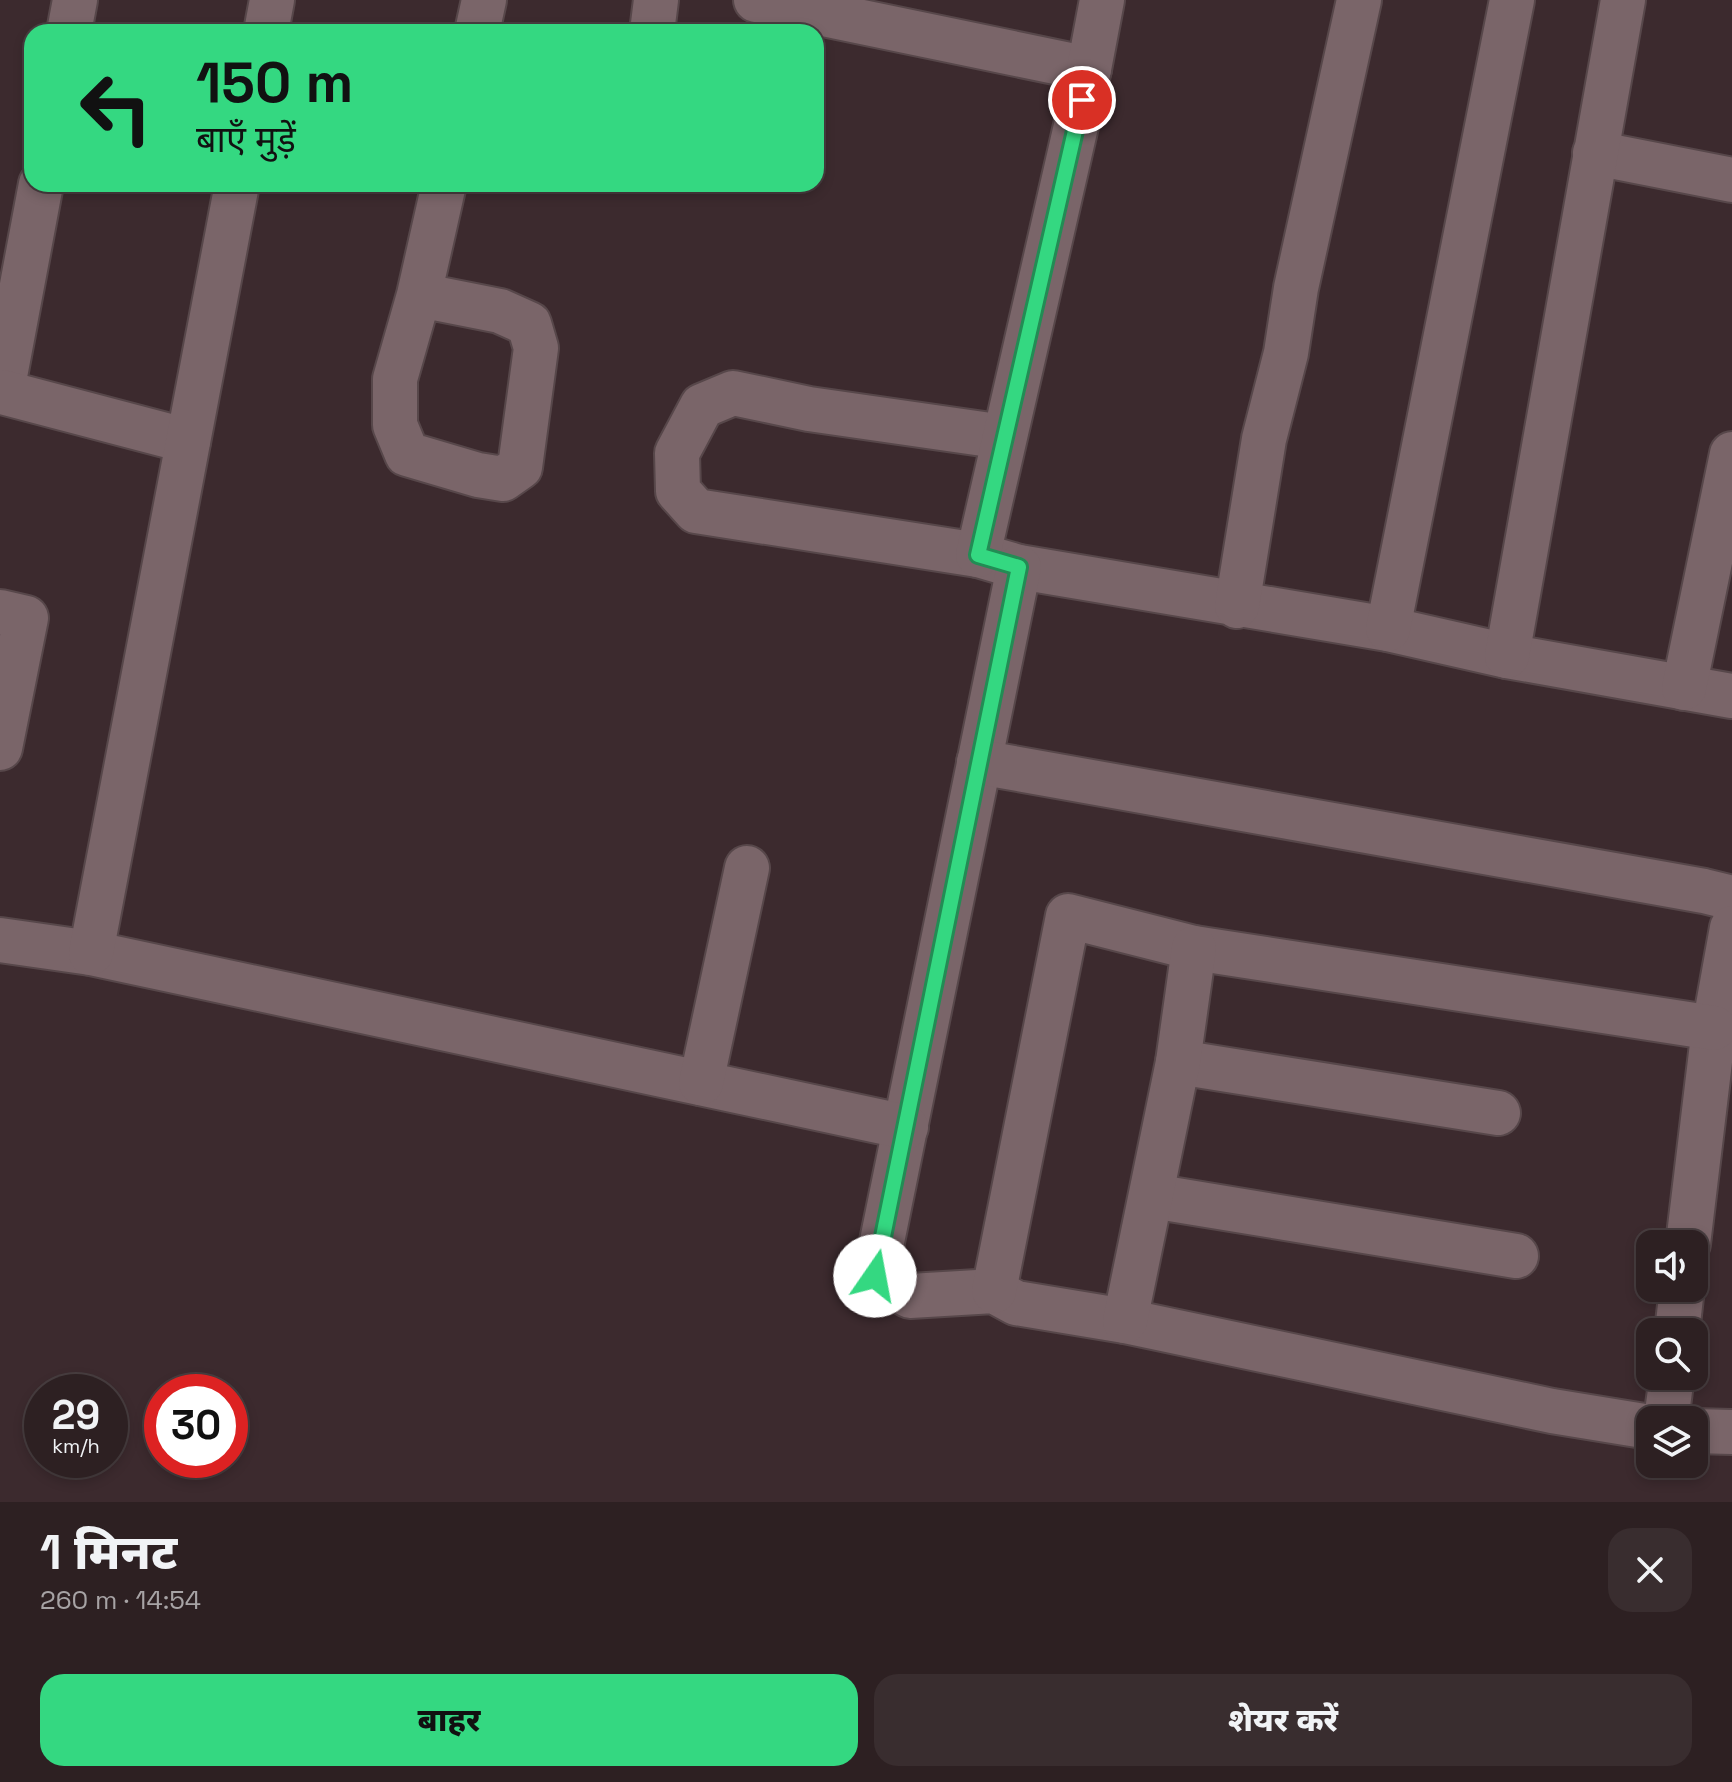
<!DOCTYPE html>
<html lang="hi">
<head>
<meta charset="utf-8">
<style>
	:root { --surface:#2d2022; --page:#392d2f; --text:#f1f3f6; --muted:#a7a3a5; --line:#483e40; --accent:#34d881 }
	body { margin:0; font-family:"Space Grotesk","Noto Sans Devanagari",sans-serif; background:var(--page); color:var(--text); height:100vh; display:flex; flex-direction:column; font-size:30px; white-space:nowrap }
	* { box-sizing:border-box; margin:0 }
	p { font-size:26px; color:var(--muted) }
	.icon { flex:none; width:44px; height:44px; fill:none; stroke:currentColor; stroke-width:2; stroke-linecap:round; stroke-linejoin:round }
	.map { position:relative; height:1502px; overflow:hidden }
	.details { display:flex; flex-direction:column; background:var(--surface); flex:1 }
	.details>* { flex:none }
	.top-card { position:absolute; left:24px; top:24px; width:800px; height:168px; border-radius:24px; box-shadow:0 4px 12px #0003,0 0 0 2px var(--line); background:#34d881; color:#111; overflow:hidden }
	.controls { position:absolute; left:1636px; top:1230px; display:grid; gap:16px }
	.controls a { display:grid; place-items:center; width:72px; height:72px; border-radius:16px; background:var(--surface); box-shadow:0 4px 12px #0003,0 0 0 2px var(--line); font-size:40px }
	.speed { position:absolute; left:24px; top:1374px; display:flex; gap:16px; font-size:40px; font-weight:700; text-align:center }
	.speed>* { display:grid; place-content:center; width:104px; height:104px; border-radius:50%; background:var(--surface); box-shadow:0 4px 12px #0003,0 0 0 2px var(--line); line-height:1 }
	.speed small { font-size:20px; font-weight:400 }
	.speed .limit { border:12px solid #d22; background:#fff; color:#111 }
	.pin { position:absolute; display:grid; place-items:center; width:68px; height:68px; color:#fff; margin:-34px; border:4px solid #fff; border-radius:50%; box-shadow:0 2px 8px #0007 }
	.me { position:absolute; width:88px; margin:-44px; rotate:12deg; stroke-linejoin:round; filter:drop-shadow(0 0 6px #0008) }
	.turn { display:flex; align-items:center; gap:28px; height:168px; padding:0 40px; font-size:36px }
	.turn .icon { width:104px; height:104px; stroke-width:2.5 }
	.turn b { display:block; font-size:56px; line-height:68px }
	.round { display:grid; place-items:center; flex:none; width:84px; height:84px; border-radius:24px; background:var(--page) }
	.summary { display:flex; align-items:center; justify-content:space-between; height:136px; padding:0 40px }
	h1 { font-size:48px; font-weight:800; line-height:60px }
	.cta { display:flex; gap:16px; margin-top:auto; padding:16px 40px }
	.cta a { flex:1; height:92px; border-radius:24px; background:var(--accent); color:#111; font-size:32px; font-weight:800; line-height:92px; text-align:center }
	.cta a+a { background:var(--page); color:var(--text) }
	.map>svg:first-child { display:block }
</style>
</head>
<body>
<div class="map">
<svg width="1732" height="1502" viewBox="0 0 1732 1502">
	<rect width="100%" height="100%" fill="#3c2a2e"/>
	<g fill="none" stroke-linecap="round" stroke-linejoin="round">
		<!-- minor casing -->
		<g stroke="#57474a" stroke-width="48">
			<g id="minor">
				<path d="M756 0 1089 69"/>
				<path d="M69 32 75 0"/>
				<path d="M266 32 272 0"/>
				<path d="M477 32 484 0"/>
				<path d="M652 32 656 0"/>
				<path d="M1595 153 1732 180"/>
				<path d="M419 295 500 311 529 324 536 348 520 467 503 479 478 475 407 454 395 425V379L419 295 444 184"/>
				<path d="M0 392H2L41 184"/>
				<path d="M2 392 188 441"/>
				<path d="M1004 437 809 409 733 393 702 406 677 453 678 491 696 511 978 555 1019 567 1388 629 1507 656 1732 696"/>
				<path d="M978 555 1089 69 1102 0"/>
				<path d="M1019 567 875 1276 910 1296 994 1291 1016 1303 1125 1321 1552 1411 1650 1427"/>
				<path d="M1237 606 1264 439 1286 353 1296 288 1359 0"/>
				<path d="M0 612 26 618 0 748"/>
				<path d="M1388 629 1512 0"/>
				<path d="M1507 656 1623 0"/>
				<path d="M1684 688 1732 454"/>
				<path d="M979 762 1704 891 1732 898"/>
				<path d="M0 940 91 953 906 1127"/>
				<path d="M91 953 237 184"/>
				<path d="M1178 1062 1498 1113"/>
				<path d="M701 1083 747 868"/>
				<path d="M1152 1196 1516 1256"/>
				<path d="M1688 1244 1714 1028 1732 928"/>
				<path d="M994 1291 1068 916 1194 948 1714 1028"/>
				<path d="M1125 1321 1178 1062 1194 948"/>
				<path d="M1677 1332 1682 1288"/>
				<path d="M1666 1420 1672 1376"/>
				<path d="M1694 1431 1732 1432"/>
			</g>
		</g>
		<!-- minor -->
		<use href="#minor" stroke="#7a6569" stroke-width="44"/>
	</g>
	<g fill="none" stroke-linecap="round" stroke-linejoin="round">
		<!-- route casing -->
		<g stroke="#228c54" stroke-width="20">
			<path id="route" d="M875 1276 1019 567 978 555 1082 100"/>
		</g>
		<!-- route -->
		<use href="#route" stroke="#34d881" stroke-width="14"/>
	</g>
</svg>
<div class="controls">
<a><svg class="icon" aria-label="sound" viewBox="0 0 24 24"><path d="M4 9h4l5-4v14l-5-4H4zM17 9q2 3 0 6"/></svg></a>
<a><svg class="icon" aria-label="search" viewBox="0 0 24 24"><circle cx="10" cy="10" r="6"/><path d="M15 15l6 6"/></svg></a>
<a><svg class="icon" aria-label="layers" viewBox="0 0 24 24"><path d="M12 4l9 5-9 5-9-5zM3 14l9 5 9-5"/></svg></a>
</div>
<div class="speed"><div>29<small>km/h</small></div><div class="limit">30</div></div>
<div class="pin" style="left:1082px;top:100px;background:#d93025"><svg class="icon" aria-label="arrive" viewBox="0 0 24 24"><path d="M6 21V4h12l-3 4 3 4H6"/></svg></div>
<svg class="me" style="left:875px;top:1276px" viewBox="-20 -20 40 40"><circle r="19" fill="#fff"/><path d="M0-13L10 11 0 6-10 11z" fill="#34d881"/></svg>
<div class="top-card">
<div class="turn"><svg class="icon" aria-label="left" viewBox="0 0 24 24"><path d="M17 20v-9H6M10 6l-5 5 5 5"/></svg><div><b>150 m</b>बाएँ मुड़ें</div></div>
</div>
</div>
<section class="details">
<div class="summary"><div><h1>1 मिनट</h1><p>260 m · 14:54</p></div><a class="round"><svg class="icon" aria-label="close" viewBox="0 0 24 24"><path d="M6 6l12 12M18 6L6 18"/></svg></a></div>
<div class="cta"><a>बाहर</a><a>शेयर करें</a></div>
</section>
</body>
</html>
